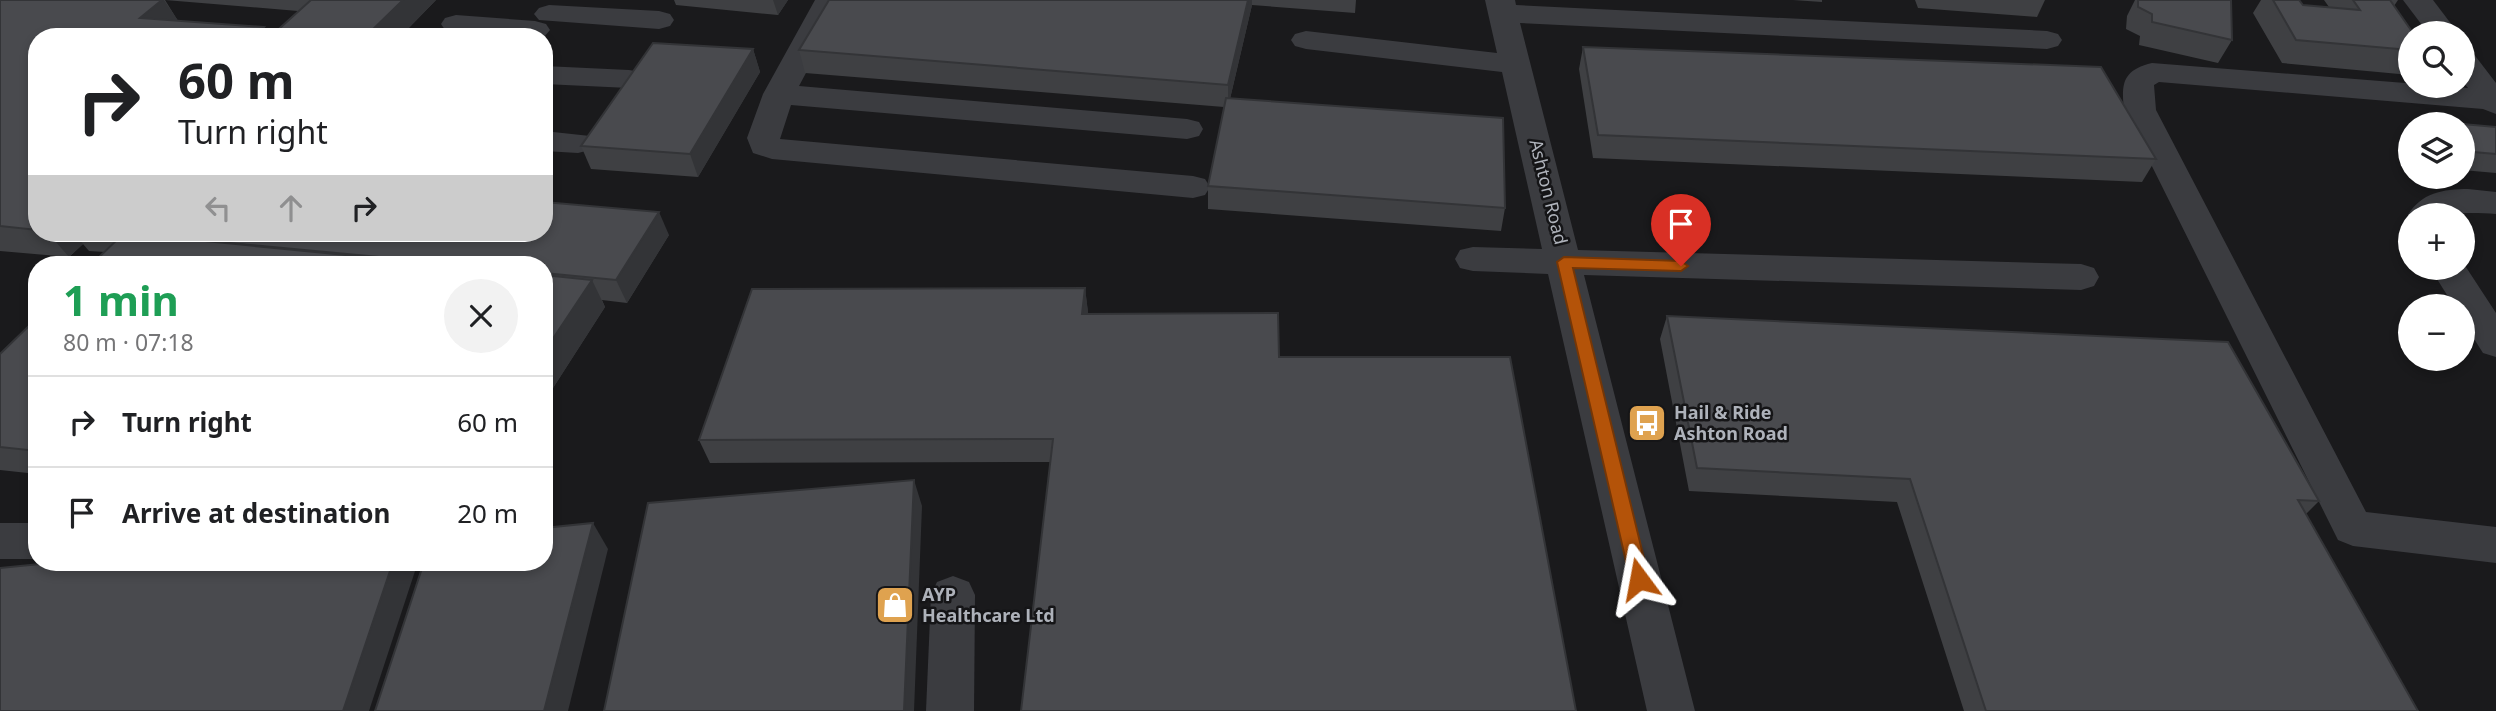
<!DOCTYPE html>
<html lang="en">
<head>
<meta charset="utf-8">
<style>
	:root { --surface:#fff; --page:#f2f2f2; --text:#202124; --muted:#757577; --line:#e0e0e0 }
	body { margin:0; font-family:"Noto Sans",sans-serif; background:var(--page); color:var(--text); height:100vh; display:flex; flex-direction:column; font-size:26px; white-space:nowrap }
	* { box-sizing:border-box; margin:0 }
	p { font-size:23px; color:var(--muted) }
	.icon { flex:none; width:38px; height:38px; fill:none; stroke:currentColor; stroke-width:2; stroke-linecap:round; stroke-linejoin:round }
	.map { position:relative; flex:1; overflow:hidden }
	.side { position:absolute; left:28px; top:256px; width:525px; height:315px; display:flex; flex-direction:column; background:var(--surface); border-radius:28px; box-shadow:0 4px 10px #0003 }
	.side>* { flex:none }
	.banner { position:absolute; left:28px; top:28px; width:525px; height:214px; border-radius:28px; box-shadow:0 4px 10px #0003; background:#fff; color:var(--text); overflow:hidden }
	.controls { position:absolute; left:2398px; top:21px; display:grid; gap:14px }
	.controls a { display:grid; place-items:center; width:77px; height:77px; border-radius:50%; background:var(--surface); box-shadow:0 4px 10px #0003; font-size:35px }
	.pin { position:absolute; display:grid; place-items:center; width:60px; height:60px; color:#fff; margin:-72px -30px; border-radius:50% 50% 50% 0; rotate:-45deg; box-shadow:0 0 7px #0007 }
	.pin .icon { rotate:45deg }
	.me { position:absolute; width:77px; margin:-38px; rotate:347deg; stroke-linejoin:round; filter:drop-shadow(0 0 5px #0008) }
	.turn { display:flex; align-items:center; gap:24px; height:147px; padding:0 35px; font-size:32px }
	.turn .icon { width:91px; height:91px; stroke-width:2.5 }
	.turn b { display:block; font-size:49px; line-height:60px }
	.lanes { display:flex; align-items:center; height:66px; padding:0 35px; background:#0003; justify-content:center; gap:35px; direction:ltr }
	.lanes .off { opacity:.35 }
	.round { display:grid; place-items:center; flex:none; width:74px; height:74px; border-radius:37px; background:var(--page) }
	.headline { display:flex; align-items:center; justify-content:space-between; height:119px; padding:0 35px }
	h1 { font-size:42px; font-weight:700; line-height:52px; color:#1e9e55 }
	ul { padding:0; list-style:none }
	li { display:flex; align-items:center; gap:21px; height:91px; padding:0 35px; border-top:2px solid var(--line) }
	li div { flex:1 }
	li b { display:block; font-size:26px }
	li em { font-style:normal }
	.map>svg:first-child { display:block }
</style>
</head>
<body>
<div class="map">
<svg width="2496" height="711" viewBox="0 0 2496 711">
	<rect width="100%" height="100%" fill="#1a1a1c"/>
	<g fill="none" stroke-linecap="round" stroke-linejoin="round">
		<!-- minor -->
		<g fill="#3b3c40" fill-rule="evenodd">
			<path d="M815 0H845L799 86 1187 119 1199 122 1203 129 1199 136 1187 139 791 105 780 139 1193 176 1205 179 1210 187 1205 195 1193 198 772 159 753 153 747 138 763 94Z"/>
			<path d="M1485 0H1515L1516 5 2047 31 2058 34 2062 40 2058 46 2047 49 1520 23 1578 250 2081 264 2094 268 2099 277 2094 286 2081 290 1584 275 1695 711H1647L1548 274 1473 271 1460 268 1455 259 1460 250 1473 247 1542 249 1502 72 1306 49 1295 46 1291 40 1295 34 1306 31 1497 53Z"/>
			<path d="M2403 0H2433L2458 33H2428Z"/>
			<path d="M549 5 659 11 670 14 674 20 670 26 659 29 539 20 534 14 539 8Z"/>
			<path d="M456 15 535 21 546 24 550 30 544 37H506L445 30 441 24 445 18Z"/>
			<path d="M2462 51 2473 53 2496 83V114L2483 109 2159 82 2154 85 2156 110 2366 512 2496 527V563L2353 546 2338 540 2124 110C2121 83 2123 70 2152 63L2468 88 2462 81Z"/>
			<path d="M544 66 629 70 640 72 645 79 640 86 629 88 544 84Z"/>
			<path d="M544 131 590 136 594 143 590 150 578 153 544 151Z"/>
			<path d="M2468 189 2496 192V214C2466 211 2440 215 2410 215V218L2408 215C2421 193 2443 189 2468 189Z"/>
			<path d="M2462 261 2496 313V357L2483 353 2462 320V306H2454L2430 268H2462Z"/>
			<rect x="0" y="523" width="37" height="36"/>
			<path d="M953 576 969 582 975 595 974 711H926L931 595 937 582Z"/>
		</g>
	</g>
	<!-- wall -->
	<g fill="#3f4043">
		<path d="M0 0H436L400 37H270L298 11 165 0 178 21 264 27 269 37H37V233H544L669 235 627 303 602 300 605 307 544 402V264H92L105 252 89 251 83 244 69 257 0 251Z"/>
		<path d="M674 0H788L778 15 676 5Z"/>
		<path d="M829 0H1356L1355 13 1252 5 1230 99 1505 208 1501 231 1208 209V186L1224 107 805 73 799 50Z"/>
		<path d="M1793 0H1822V2Z"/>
		<path d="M1915 0H2045L2037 17 1918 8Z"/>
		<path d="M2135 0H2231L2232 40 2218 63 2139 45 2140 36 2126 29 2127 16Z"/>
		<path d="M2261 0H2299L2303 5 2329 7 2324 0H2398L2394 6 2410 33V75L2282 63 2253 13Z"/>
		<path d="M1583 47 2156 159 2142 182 1593 158 1579 69Z"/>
		<path d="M753 49 760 72 698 177 591 169 581 146Z"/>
		<path d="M2440 122 2496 127V173L2462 170V124H2438Z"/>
		<path d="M1085 288 1088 314 1051 462 710 463 699 440Z"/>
		<path d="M1667 316 2319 501 2306 514 2418 711H1964L1897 502 1689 491 1660 339Z"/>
		<path d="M37 318V474L0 470V354Z"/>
	</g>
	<!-- shaded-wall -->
	<g fill="#333437">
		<path d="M162 0H164L181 25 140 18Z"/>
		<path d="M403 0H436L400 37H365Z"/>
		<path d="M773 0H788L778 15Z"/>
		<path d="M1248 0H1252V5L1228 107V85Z"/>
		<path d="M264 27 269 37H254Z"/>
		<path d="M753 49 760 72 698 177 690 154Z"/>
		<path d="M659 212 669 235 627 303 616 280Z"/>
		<path d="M48 233H74L83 244 69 257Z"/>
		<path d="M592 280 605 307 544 402V352Z"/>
		<path d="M1085 288 1088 311 1085 337 1082 314Z"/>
		<path d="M914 480 922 506 914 711H904Z"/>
		<path d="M593 523 608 549 568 711H544Z"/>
		<path d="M393 562H418L369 711H343Z"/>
	</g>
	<!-- building -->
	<g fill="#494a4e" stroke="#333437" stroke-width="2">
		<path d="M0 0H162L140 18 264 27 254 37H37V230L0 226Z"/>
		<path d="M311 0H403L365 37H270Z"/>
		<path d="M829 0H1248L1228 85 799 50Z"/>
		<path d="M2138 0H2231L2232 40 2152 22V14L2138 7Z"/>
		<path d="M2273 0H2299L2303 5 2360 10 2353 0H2390L2413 33H2410V50L2296 40Z"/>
		<path d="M653 43 753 49 690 154 581 146Z"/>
		<path d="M1583 47 2101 67 2156 159 1598 135Z"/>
		<path d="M1226 98 1503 118 1505 208 1208 186Z"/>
		<path d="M2440 122 2496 127V154L2462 151V124H2442Z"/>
		<path d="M544 202 659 212 616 280 544 273V264H454L122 233H544Z"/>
		<path d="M124 233 436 264H92Z"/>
		<path d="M544 275 592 280 544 352Z"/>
		<path d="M1085 288 1082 314 1278 313 1279 357H1510L1576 711H1021L1053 439 699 440 752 289Z"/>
		<path d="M1667 316 2228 342 2319 501 2298 500 2418 711H1986L1910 479 1697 468Z"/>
		<path d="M37 318V451L0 447V354Z"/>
		<path d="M914 480 904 711H604L648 503Z"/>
		<path d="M593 523 544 711H375L424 562H544V528Z"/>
		<path d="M60 562H393L343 711H0V568Z"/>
	</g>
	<!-- route -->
	<path fill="#b45309" stroke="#753606" stroke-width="2" d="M1564 257 1681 261 1688 266 1681 271 1573 268 1649 579 1646 585 1639 587 1633 585 1630 579 1557 262Z"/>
	<!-- icons -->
	<defs>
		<g id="bus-square" transform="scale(2.0125)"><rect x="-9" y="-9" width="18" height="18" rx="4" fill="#dfa24f" stroke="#151517"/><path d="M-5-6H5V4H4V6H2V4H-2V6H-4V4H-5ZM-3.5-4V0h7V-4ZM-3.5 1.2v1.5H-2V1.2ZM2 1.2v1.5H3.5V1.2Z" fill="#fff"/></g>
		<g id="shop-square" transform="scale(2.0125)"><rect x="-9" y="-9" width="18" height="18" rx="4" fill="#dfa24f" stroke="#151517"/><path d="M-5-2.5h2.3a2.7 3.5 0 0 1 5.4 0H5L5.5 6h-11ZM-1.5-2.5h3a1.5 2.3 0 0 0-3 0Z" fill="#fff"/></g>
	</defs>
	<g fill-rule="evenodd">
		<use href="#bus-square" x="1647" y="423"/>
		<use href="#shop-square" x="895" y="605"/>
	</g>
	<g text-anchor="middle" stroke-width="5" stroke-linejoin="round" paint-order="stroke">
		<!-- street labels -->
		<g font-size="18" fill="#aeb2ba" stroke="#151517">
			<text transform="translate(1548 192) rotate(76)" y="6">Ashton Road</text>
		</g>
		<!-- poi labels -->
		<g font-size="18" font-weight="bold" fill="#aeb2ba" stroke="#151517" text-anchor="start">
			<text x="1674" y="419">Hail &amp; Ride<tspan x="1674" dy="21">Ashton Road</tspan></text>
			<text x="922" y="601">AYP<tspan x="922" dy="21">Healthcare Ltd</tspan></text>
		</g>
	</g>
</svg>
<div class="controls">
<a><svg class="icon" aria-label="search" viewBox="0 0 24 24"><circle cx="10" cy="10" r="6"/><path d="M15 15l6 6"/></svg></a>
<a><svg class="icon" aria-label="layers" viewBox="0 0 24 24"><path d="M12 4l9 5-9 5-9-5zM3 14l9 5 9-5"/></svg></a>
<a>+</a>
<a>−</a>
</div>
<div class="pin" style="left:1681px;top:266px;background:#d93025"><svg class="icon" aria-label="arrive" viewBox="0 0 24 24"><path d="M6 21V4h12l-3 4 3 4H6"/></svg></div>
<svg class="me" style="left:1639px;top:579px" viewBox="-20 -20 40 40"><path d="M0-17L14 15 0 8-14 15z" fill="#b45309" stroke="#fff" stroke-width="4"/></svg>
<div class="banner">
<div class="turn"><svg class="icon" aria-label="right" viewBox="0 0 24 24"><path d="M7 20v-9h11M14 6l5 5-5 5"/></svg><div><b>60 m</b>Turn right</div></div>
<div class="lanes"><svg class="icon off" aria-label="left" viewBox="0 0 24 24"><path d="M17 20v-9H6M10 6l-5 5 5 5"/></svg><svg class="icon off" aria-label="ahead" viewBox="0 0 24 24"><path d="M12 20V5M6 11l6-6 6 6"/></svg><svg class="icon" aria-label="right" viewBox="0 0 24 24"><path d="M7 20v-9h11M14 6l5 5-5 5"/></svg></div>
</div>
<section class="side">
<div class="headline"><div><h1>1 min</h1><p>80 m · 07:18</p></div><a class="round"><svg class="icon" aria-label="close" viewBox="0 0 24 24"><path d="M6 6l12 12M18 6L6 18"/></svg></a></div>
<ul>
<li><svg class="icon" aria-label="right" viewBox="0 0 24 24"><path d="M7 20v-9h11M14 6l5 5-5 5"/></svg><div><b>Turn right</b></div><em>60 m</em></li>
<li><svg class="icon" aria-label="arrive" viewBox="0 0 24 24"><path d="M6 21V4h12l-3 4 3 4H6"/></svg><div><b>Arrive at destination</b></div><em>20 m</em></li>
</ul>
</section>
</div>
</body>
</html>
